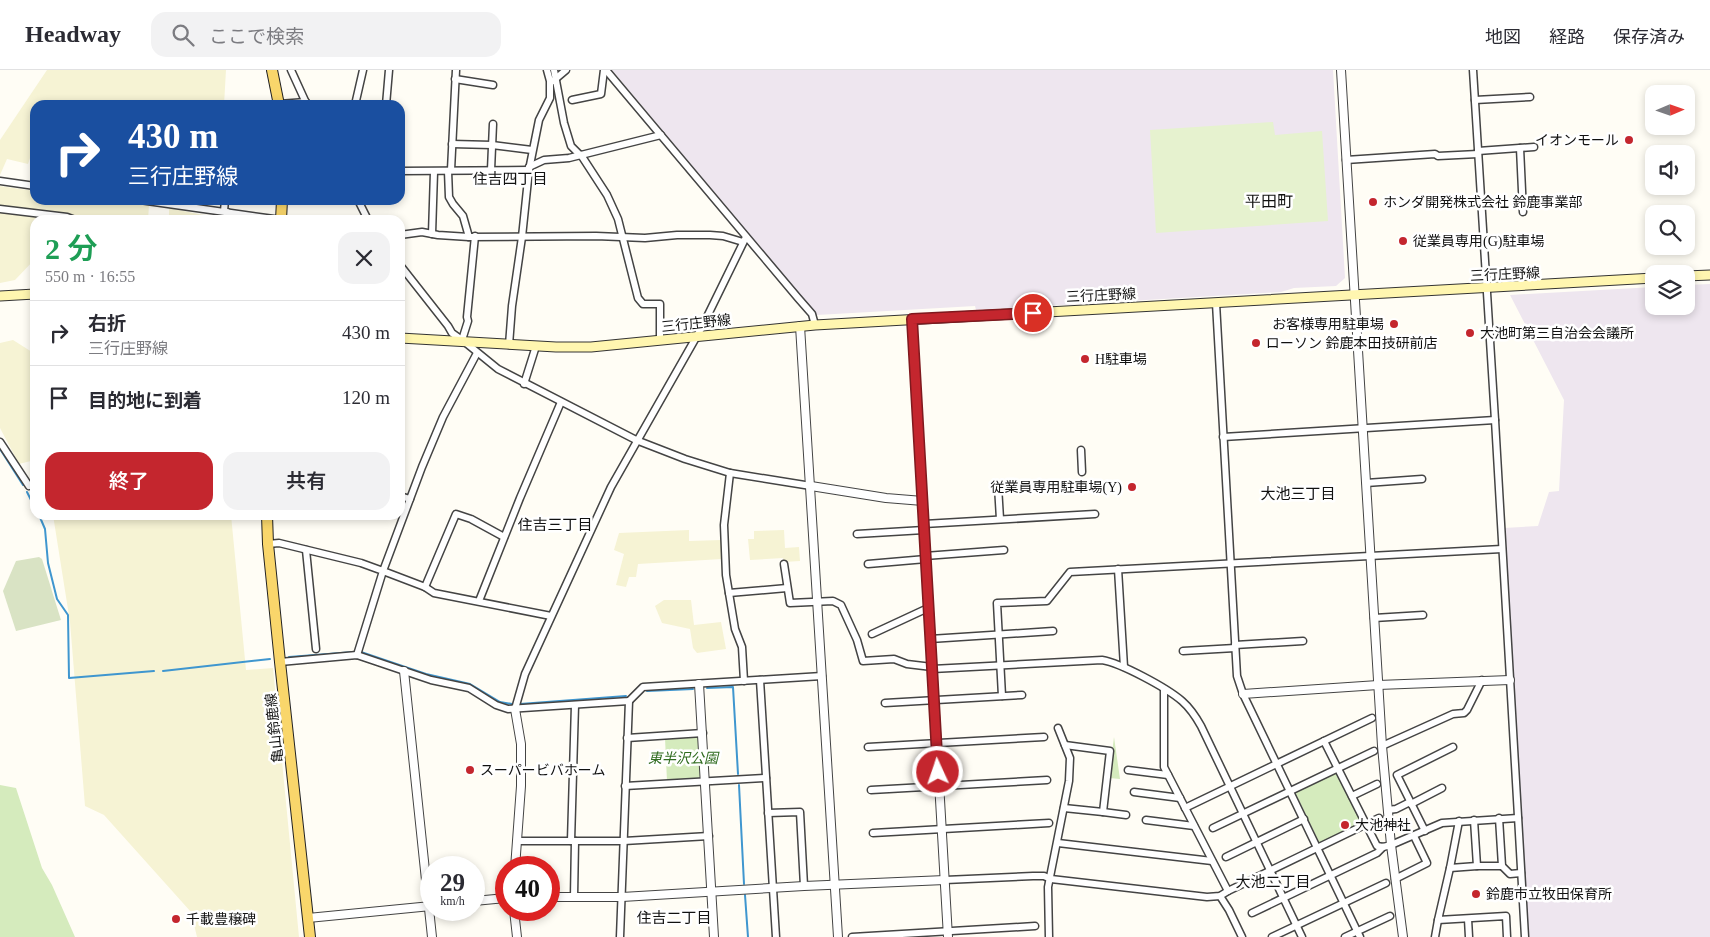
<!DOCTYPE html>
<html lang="ja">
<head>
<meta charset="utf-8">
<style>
	:root { --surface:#fff; --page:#f2f2f3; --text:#2b2b33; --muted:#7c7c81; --line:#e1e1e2; --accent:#c4262e }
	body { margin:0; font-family:"Times New Roman","Noto Sans JP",serif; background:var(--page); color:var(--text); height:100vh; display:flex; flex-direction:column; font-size:19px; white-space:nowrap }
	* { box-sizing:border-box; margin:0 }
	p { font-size:16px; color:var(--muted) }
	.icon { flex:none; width:28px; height:28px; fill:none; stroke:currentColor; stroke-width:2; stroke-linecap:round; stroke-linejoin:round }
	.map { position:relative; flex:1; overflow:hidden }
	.side { position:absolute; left:30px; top:145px; width:375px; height:305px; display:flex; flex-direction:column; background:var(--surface); border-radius:15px; box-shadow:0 2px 8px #0003 }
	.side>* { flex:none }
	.hud { position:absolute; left:30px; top:30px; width:375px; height:105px; border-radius:15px; box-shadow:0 2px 8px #0003; background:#1a4fa0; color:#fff; overflow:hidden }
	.needle { width:32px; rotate:88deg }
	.buttons { position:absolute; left:1645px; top:15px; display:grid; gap:10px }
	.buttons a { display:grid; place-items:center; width:50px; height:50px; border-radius:10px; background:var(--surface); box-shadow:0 2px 8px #0003; font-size:25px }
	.speed { position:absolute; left:420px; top:786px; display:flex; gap:10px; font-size:25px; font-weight:700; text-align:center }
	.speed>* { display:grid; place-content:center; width:65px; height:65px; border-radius:50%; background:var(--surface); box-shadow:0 2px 8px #0003; line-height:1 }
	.speed small { font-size:12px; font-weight:400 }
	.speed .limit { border:8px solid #d22; background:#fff; color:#111 }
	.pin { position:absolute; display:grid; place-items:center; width:42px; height:42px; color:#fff; margin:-21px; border:2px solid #fff; border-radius:50%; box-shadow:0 1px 5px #0007 }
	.me { position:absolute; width:55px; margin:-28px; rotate:357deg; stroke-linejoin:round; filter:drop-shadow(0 0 4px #0008) }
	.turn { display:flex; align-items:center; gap:18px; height:105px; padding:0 15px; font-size:22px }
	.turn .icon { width:65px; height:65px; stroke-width:2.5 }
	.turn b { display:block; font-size:35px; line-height:42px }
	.round { display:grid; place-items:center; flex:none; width:52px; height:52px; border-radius:15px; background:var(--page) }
	.head { display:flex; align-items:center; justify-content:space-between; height:85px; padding:0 15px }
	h1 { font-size:30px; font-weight:600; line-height:38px; color:#1e9e55 }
	.action { display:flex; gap:10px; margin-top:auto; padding:10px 15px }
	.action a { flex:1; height:58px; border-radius:15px; background:var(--accent); color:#fff; font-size:20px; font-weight:600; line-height:58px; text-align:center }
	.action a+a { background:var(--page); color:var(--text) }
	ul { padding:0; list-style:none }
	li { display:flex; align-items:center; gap:15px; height:65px; padding:0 15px; border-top:1px solid var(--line) }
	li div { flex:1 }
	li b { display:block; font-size:19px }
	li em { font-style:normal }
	header { display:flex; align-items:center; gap:30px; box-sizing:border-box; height:70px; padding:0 25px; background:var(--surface); border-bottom:1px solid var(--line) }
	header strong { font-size:24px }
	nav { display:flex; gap:28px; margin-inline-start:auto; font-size:18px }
	.search { width:350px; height:45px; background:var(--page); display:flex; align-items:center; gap:12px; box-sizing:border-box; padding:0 18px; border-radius:15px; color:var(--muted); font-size:19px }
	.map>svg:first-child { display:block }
</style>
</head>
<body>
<header>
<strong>Headway</strong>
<div class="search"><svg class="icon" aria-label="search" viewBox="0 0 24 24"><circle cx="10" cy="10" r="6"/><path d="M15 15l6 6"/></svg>ここで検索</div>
<nav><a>地図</a><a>経路</a><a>保存済み</a></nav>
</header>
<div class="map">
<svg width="1710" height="867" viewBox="0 0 1710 867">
	<rect width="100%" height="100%" fill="#fffdf5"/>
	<!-- industrial -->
	<g fill="#eee6ef">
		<path d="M612 0H1333L1345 208 1336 216 1294 218 1281 222 976 240 975 236 817 245Z"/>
		<path d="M1710 214V867H1528L1504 458 1538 456 1549 422 1559 421 1564 330 1510 225 1654 217V236H1686V215Z"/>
	</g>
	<!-- farmland -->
	<g fill="#f6f3d4">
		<path d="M47 0H226L224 35H35V76H34L28 94 7 89 0 105V70Z"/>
		<path d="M0 116 35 121V130H109L149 135 148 150H35V189L15 210 0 213Z"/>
		<path d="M169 138 223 149V150H169Z"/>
		<path d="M13 270 32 282 35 280V390L19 394 0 358V273Z"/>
		<path d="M53 445H231L246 600 273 598 299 867H197L191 842 104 745 85 736 70 552Z"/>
		<path d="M689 460V471L721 470 722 489 638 494 636 507H629L626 517 616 515 624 484 614 480 619 463Z"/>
		<path d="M784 460 785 478 799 477 800 491 784 492 783 488 750 490 748 469H754V461Z"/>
		<path d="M664 530H691L694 555 721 552 726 579 697 583 693 578 690 559 662 553 655 536Z"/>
	</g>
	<!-- green -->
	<g fill="#d5ebbd">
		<path d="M697 666 699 670 701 706 698 709 667 711 665 668Z"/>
		<path d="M1114 667 1120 709 1109 708Z"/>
		<path d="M1335 701 1338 702 1363 752 1320 774 1296 724 1297 721Z"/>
		<path d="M0 715 16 718 42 798 52 815 75 867H0Z"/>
	</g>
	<!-- cemetery -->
	<path fill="#d9e3c4" d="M39 487 42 489 61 550 16 561 3 521 16 491Z"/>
	<!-- pitch -->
	<path fill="#e6f2cf" d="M1273 52 1275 65 1322 61 1328 151 1156 163 1150 60Z"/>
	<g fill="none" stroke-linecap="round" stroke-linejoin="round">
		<!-- stream -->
		<g stroke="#3f96cf" stroke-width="2">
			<path d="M0 379 23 415"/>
			<path d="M27 422 35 438"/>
			<path d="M39 445 45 459 48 493 57 529 68 545 69 608 154 601"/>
			<path d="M361 582 426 604 470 614 500 632 512 634"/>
			<path d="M289 587 354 582"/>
			<path d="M163 601 270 589"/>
			<path d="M707 618 733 617 738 704"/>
			<path d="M647 621 693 619"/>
			<path d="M520 634 626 626"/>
			<path d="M739 715 744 814"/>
			<path d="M745 825 748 867"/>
		</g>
		<!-- minor casing -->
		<g stroke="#444" stroke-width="9">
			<g id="minor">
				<path d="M291 0 307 35"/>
				<path d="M554 0 564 53 571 76 580 85"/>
				<path d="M606 0 798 228 812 244 815 255"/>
				<path d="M1473 0 1495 350 1525 867"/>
				<path d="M455 9 493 15"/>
				<path d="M553 11 566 0"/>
				<path d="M572 30 601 24 604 0"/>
				<path d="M1475 30 1530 27"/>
				<path d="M279 34 306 32"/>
				<path d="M355 35 363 0"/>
				<path d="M386 35 389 0"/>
				<path d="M452 74 492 75 532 80"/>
				<path d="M1520 78 1523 142"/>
				<path d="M1478 81 1534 77"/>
				<path d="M581 85 607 125 618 149 638 228 643 234H660V270"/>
				<path d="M1346 90 1435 84 1438 86 1478 84"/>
				<path d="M529 97 544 90 569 88 661 65"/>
				<path d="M451 100 456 0"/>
				<path d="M491 100 493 54"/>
				<path d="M400 101 529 100"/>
				<path d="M448 101 449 127 453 134 463 146 469 167"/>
				<path d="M0 111 35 116"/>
				<path d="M140 130 281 150"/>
				<path d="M358 130 368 150"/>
				<path d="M0 139 67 147 75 150"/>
				<path d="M224 141 225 130"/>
				<path d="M227 150V142"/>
				<path d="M432 164 434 102"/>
				<path d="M400 165 422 162 438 165 469 167 596 166 645 168 677 165H710L723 166 743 172"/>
				<path d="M400 195 448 256 452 263 466 273 498 299 636 370 685 389 730 403 811 416"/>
				<path d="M1216 233 1237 606 1243 624 1360 867"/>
				<path d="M462 270 468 251 467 247 475 166"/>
				<path d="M509 275 512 236 522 167 529 100 539 50 550 28V11L547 0"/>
				<path d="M477 283 443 347 422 397 383 501 425 517 434 523 551 546"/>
				<path d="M524 314 536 276"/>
				<path d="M1223 367 1495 350"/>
				<path d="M0 372 29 416"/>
				<path d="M1081 380 1082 402"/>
				<path d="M730 403 724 455 726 505 735 559 742 577 744 611"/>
				<path d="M1366 413 1422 409"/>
				<path d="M998 416 1000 449"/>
				<path d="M400 426 410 429"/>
				<path d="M924 454 1095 444"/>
				<path d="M857 464 924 460"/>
				<path d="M268 474 279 473 361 493 383 501 357 585"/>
				<path d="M306 480 316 579"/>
				<path d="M925 486 1004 480"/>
				<path d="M784 494 790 533 833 531 841 535 857 570 863 591 894 589 907 594 932 597"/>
				<path d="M868 494 926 489"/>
				<path d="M1118 499 1124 597"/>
				<path d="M425 517 456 444 471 449 504 467"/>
				<path d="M729 523 787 518"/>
				<path d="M479 531 520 428 561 332"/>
				<path d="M1374 548 1423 545"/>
				<path d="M872 564 928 538"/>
				<path d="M930 569 1053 561"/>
				<path d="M1235 575 1303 571"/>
				<path d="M1183 581 1235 578"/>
				<path d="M280 592 357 585 431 610 469 618 496 635 508 639 629 631 643 617 822 606"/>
				<path d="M932 599 1102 590C1121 593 1167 618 1182 631 1190 638 1196 647 1201 656L1302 867"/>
				<path d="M760 610 776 867"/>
				<path d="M1002 626 997 533 1047 531 1070 502 1502 479"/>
				<path d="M885 633 1022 625"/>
				<path d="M515 639 525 604 611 417 702 257 746 167"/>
				<path d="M627 668 703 663"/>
				<path d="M1324 671 1377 776 1383 777 1391 775 1442 753 1518 748"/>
				<path d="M1382 676 1453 644 1464 643 1467 640 1482 610"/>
				<path d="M868 677 1044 667"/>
				<path d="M1128 700 1168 705"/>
				<path d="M625 716 766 708"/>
				<path d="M871 720 1047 710"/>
				<path d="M1134 722 1180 728"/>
				<path d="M1352 726 1377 714"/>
				<path d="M1411 734 1442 718"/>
				<path d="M1064 738 1103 742 1110 681 1065 675"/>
				<path d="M1185 738 1372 648"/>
				<path d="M1388 740 1396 739 1410 732"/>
				<path d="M1103 742 1126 745"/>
				<path d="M768 743 800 742 804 816"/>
				<path d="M1499 748 1502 796 1510 804 1521 803"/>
				<path d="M1146 750 1194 756"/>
				<path d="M1474 750 1477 796H1502"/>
				<path d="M1459 751 1450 798 1477 796"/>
				<path d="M1213 758 1374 681"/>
				<path d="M1425 761 1397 705 1453 677"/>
				<path d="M873 763 1049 753"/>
				<path d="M517 771H624L709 766"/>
				<path d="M571 771 575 635"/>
				<path d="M1058 773 1212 791"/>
				<path d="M1226 787 1304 749"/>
				<path d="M1450 798 1438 850 1506 846 1507 867"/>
				<path d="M1395 809 1427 793 1414 766"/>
				<path d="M945 810 1033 806H1044L1051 809 1207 827 1220 826 1228 821 1164 697V619"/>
				<path d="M1228 821 1379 748"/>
				<path d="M1220 826 1229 840 1242 867"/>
				<path d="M574 827 575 771"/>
				<path d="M1252 843 1377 783 1383 777"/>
				<path d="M1468 849 1469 867"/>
				<path d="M620 867 629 631"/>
				<path d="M852 867 1035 856"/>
				<path d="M1049 867 1048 817 1069 711 1070 688 1058 658"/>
				<path d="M1272 867 1386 813"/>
				<path d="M1345 867 1390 846"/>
				<path d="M1435 867 1438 850"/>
			</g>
		</g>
		<!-- tertiary casing -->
		<g stroke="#444" stroke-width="10">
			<g id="tertiary">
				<path d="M1341 0 1382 676 1391 775 1403 867"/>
				<path d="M912 249 948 867"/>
				<path d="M800 256 838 867"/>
				<path d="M811 416 886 428 923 431"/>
				<path d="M404 601 432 867"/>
				<path d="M699 614 714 867"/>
				<path d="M1243 624 1378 615 1510 610"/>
				<path d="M515 798 521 716V674L515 639"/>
				<path d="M549 827H622L804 816 945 810"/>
				<path d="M474 831 506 828"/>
				<path d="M514 840 517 867"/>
				<path d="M308 848 431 836"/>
			</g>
		</g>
		<!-- secondary casing -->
		<g stroke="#333" stroke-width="11">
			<g id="secondary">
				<path d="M1686 206 1710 205"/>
				<path d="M0 226 35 224"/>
				<path d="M400 268 556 277H591L815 255 1654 208"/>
			</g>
		</g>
		<!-- primary casing -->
		<g stroke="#222" stroke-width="12">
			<g id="primary">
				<path d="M272 0 279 35"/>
				<path d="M281 150 282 130"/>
				<path d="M267 445 268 474 280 592 310 867"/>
			</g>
		</g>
		<!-- minor -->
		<use href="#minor" stroke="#fff" stroke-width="6"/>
		<!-- tertiary -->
		<use href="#tertiary" stroke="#fff" stroke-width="8"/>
		<!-- secondary -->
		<use href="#secondary" stroke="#fff6b0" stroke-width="9"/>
		<!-- primary -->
		<use href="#primary" stroke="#f9d66b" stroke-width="10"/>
	</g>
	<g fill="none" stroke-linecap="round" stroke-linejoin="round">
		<!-- route casing -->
		<g stroke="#7f191e" stroke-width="12">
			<path id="route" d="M938 702 912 249 1033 243"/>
		</g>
		<!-- route -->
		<use href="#route" stroke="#c4262e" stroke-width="9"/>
	</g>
	<!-- markers -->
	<g fill="#c4262e" stroke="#fff" stroke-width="2">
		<circle cx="1629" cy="70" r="5"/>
		<circle cx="1373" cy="132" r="5"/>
		<circle cx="1403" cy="171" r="5"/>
		<circle cx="1394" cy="254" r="5"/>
		<circle cx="1470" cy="263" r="5"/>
		<circle cx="1256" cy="273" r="5"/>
		<circle cx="1085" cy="289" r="5"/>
		<circle cx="1132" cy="417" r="5"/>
		<circle cx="470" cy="700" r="5"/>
		<circle cx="1345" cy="755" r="5"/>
		<circle cx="1476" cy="824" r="5"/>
		<circle cx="176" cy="849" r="5"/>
	</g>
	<g text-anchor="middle" stroke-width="5" stroke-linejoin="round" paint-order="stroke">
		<!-- poi labels -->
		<g font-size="14" fill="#111" stroke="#fff" text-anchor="start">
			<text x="1619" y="75" text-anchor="end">イオンモール</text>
			<text x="1383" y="137">ホンダ開発株式会社 鈴鹿事業部</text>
			<text x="1413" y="176">従業員専用(G)駐車場</text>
			<text x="1384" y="259" text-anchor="end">お客様専用駐車場</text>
			<text x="1480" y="268">大池町第三自治会会議所</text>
			<text x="1266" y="278">ローソン 鈴鹿本田技研前店</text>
			<text x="1095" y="294">H駐車場</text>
			<text x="1122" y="422" text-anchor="end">従業員専用駐車場(Y)</text>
			<text x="480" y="705">スーパービバホーム</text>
			<text x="1355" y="760">大池神社</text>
			<text x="1486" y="829">鈴鹿市立牧田保育所</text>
			<text x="186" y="854">千載豊穣碑</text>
		</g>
		<!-- street labels -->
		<g font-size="14" fill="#111" stroke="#fff">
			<text transform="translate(1505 204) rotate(-3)" y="5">三行庄野線</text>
			<text transform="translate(1101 225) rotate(-3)" y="5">三行庄野線</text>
			<text transform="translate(696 253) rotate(-6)" y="5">三行庄野線</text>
			<text transform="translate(274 658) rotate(-96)" y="5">亀山鈴鹿線</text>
		</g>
		<!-- park labels -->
		<g font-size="14" font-style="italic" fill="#2f6b1f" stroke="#fff">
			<text x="683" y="693">東半沢公園</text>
		</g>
		<!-- neighbourhood labels -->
		<g font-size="15" fill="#111" stroke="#fff">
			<text x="510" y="114">住吉四丁目</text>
			<text x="1298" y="429">大池三丁目</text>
			<text x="555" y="460">住吉三丁目</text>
			<text x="1273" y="817">大池二丁目</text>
			<text x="674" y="853">住吉二丁目</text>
		</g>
		<!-- quarter labels -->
		<g font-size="16" fill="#111" stroke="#fff">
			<text x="1269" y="137">平田町</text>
		</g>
	</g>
</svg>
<div class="buttons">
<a><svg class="needle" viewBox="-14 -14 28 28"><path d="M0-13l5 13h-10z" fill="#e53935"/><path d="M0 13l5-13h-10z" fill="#7c7c81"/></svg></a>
<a><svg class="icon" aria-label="sound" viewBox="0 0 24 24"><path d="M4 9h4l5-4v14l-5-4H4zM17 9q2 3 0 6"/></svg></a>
<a><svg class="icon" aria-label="search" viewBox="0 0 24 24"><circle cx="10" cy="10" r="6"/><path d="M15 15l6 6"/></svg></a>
<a><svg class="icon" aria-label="layers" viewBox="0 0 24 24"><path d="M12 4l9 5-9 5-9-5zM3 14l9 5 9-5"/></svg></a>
</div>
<div class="speed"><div>29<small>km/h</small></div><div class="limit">40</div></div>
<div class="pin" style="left:1033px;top:243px;background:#d93025"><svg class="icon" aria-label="arrive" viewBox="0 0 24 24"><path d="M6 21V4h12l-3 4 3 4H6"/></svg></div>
<svg class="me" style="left:938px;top:702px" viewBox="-20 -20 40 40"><circle r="17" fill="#c4262e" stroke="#fff" stroke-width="3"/><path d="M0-11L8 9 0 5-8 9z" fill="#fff"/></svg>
<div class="hud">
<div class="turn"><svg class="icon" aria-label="right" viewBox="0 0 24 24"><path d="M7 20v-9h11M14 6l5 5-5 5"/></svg><div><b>430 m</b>三行庄野線</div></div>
</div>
<section class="side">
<div class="head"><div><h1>2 分</h1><p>550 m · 16:55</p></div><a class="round"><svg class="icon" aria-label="close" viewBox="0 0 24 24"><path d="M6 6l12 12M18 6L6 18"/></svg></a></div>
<ul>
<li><svg class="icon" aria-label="right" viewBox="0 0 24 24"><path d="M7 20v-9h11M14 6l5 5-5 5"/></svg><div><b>右折</b><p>三行庄野線</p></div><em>430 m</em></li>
<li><svg class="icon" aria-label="arrive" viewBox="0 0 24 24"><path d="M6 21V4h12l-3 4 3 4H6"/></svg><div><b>目的地に到着</b></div><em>120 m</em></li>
</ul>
<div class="action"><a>終了</a><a>共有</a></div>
</section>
</div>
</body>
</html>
